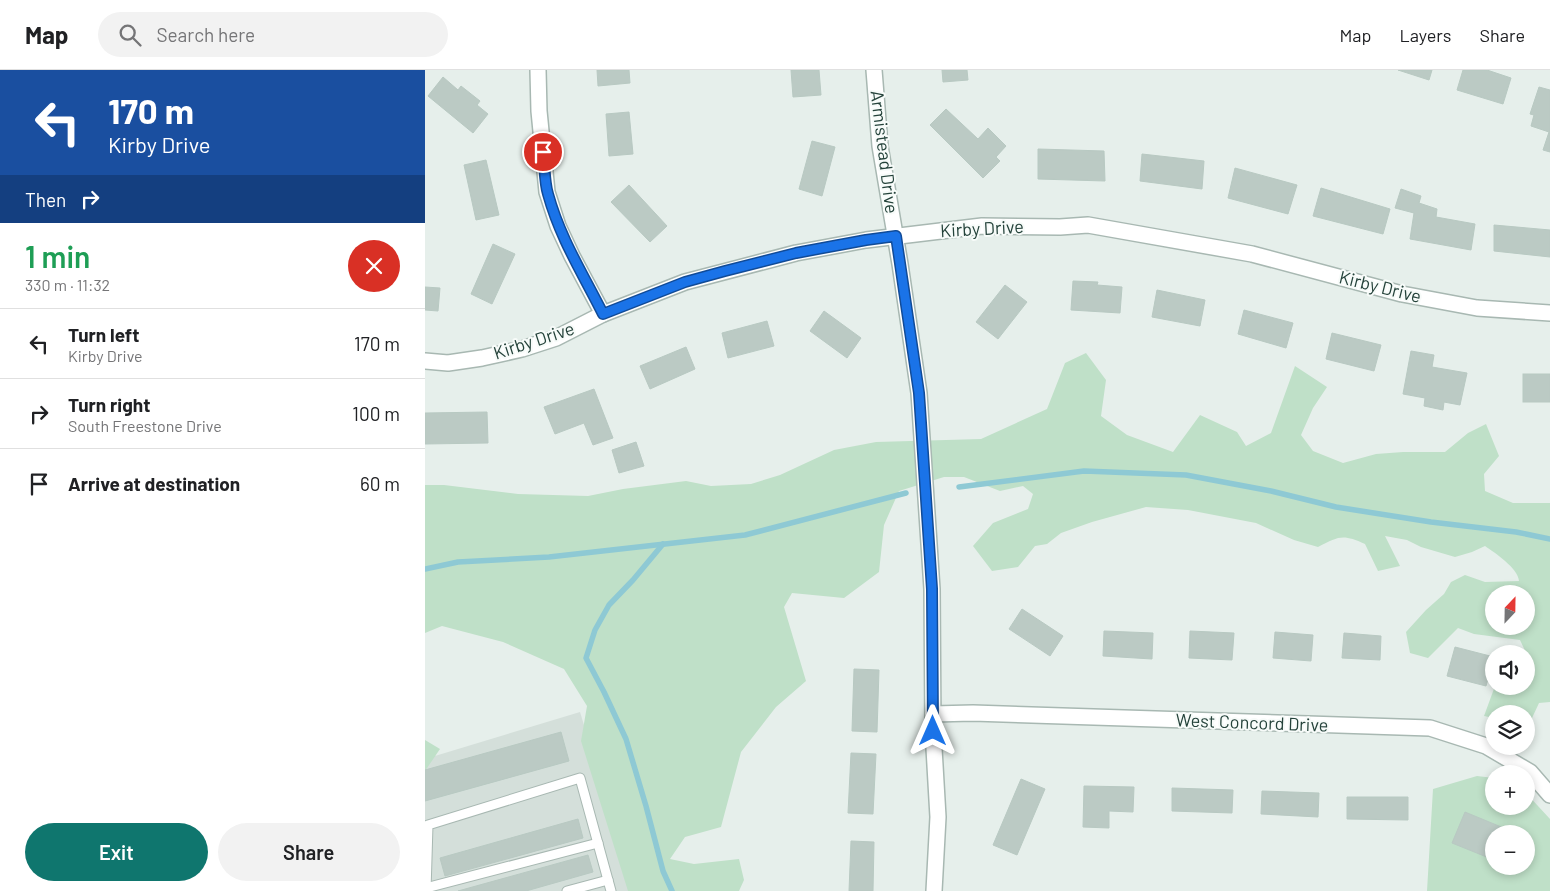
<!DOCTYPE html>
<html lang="en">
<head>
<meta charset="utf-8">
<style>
	:root { --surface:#fff; --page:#f2f2f2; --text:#202124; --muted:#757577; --line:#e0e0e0; --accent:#0f766e }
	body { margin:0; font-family:Barlow,sans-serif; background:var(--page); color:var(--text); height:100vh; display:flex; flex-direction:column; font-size:19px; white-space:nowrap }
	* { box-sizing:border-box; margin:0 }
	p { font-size:16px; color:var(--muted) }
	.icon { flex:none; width:28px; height:28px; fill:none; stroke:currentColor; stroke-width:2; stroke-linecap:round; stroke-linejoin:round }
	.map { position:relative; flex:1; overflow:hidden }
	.panel { display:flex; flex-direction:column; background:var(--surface); width:425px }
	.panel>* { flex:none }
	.guide { background:#1a4fa0; color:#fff; overflow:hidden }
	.needle { width:32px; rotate:22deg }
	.tools { position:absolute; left:1060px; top:515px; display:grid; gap:10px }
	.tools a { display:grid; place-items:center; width:50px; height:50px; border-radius:50%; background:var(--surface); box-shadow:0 2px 8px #0003; font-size:25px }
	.pin { position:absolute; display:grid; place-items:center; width:42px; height:42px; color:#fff; margin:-21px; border:2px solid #fff; border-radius:50%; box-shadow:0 1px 5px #0007 }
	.me { position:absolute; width:55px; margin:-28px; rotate:0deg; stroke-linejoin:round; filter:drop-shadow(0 0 4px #0008) }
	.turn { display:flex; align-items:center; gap:18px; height:105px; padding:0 25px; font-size:22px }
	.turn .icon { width:65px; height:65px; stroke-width:2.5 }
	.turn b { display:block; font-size:35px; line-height:42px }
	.then { display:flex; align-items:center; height:48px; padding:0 25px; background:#0003; gap:10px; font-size:19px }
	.round { display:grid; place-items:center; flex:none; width:52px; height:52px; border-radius:26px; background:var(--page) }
	.headline { display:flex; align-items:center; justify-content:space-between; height:85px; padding:0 25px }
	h1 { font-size:30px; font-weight:600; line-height:38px; color:#1e9e55 }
	.button { display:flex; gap:10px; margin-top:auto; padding:10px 25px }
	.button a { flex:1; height:58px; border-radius:30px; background:var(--accent); color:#fff; font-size:20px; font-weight:600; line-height:58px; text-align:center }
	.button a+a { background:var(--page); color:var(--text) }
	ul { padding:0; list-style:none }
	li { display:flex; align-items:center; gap:15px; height:70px; padding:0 25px; border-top:1px solid var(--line) }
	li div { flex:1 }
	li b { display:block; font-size:19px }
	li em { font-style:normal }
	header { display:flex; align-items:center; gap:30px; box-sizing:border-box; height:70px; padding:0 25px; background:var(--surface); border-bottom:1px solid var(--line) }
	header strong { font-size:24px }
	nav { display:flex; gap:28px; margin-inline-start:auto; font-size:18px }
	.search { width:350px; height:45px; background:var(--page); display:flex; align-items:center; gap:12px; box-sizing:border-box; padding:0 18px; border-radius:28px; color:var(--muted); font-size:19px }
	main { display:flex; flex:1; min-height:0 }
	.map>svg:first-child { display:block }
</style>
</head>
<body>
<header>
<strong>Map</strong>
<div class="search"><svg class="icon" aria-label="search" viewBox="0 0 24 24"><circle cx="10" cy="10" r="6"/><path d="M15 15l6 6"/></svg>Search here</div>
<nav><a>Map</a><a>Layers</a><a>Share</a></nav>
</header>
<main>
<section class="panel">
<div class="guide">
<div class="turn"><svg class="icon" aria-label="left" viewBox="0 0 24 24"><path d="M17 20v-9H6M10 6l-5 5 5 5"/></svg><div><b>170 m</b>Kirby Drive</div></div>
<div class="then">Then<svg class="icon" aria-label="right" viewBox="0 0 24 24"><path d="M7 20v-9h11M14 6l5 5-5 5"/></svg></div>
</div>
<div class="headline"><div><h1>1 min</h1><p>330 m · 11:32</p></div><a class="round" style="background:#d93025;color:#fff"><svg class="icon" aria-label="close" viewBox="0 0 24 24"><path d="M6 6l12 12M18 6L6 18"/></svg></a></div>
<ul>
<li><svg class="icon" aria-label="left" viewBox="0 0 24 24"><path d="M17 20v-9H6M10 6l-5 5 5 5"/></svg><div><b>Turn left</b><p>Kirby Drive</p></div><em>170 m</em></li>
<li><svg class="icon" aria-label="right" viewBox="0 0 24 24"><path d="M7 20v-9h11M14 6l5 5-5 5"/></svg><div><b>Turn right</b><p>South Freestone Drive</p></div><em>100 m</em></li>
<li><svg class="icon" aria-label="arrive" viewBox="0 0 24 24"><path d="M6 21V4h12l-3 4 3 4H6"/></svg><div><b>Arrive at destination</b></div><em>60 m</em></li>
</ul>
<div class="button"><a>Exit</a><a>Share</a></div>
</section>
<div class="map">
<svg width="1125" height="821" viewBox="0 0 1125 821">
	<rect width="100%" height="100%" fill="#e6efeb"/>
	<!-- built -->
	<path fill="#d4dfda" d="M155 642 210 821H0V689Z"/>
	<!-- green -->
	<g fill="#bfe0c8" fill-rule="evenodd">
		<path d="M661 283 681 310 676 346 702 365 748 382 775 345 812 362 821 376 846 363 870 296 902 317 888 338 876 365 888 381 918 393 951 384 978 382H1020L1043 363 1061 354 1074 386 1059 404 1060 421 1088 433H1125V632L1114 633 1101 661V644H1069V648L1059 646 1070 616H1101V595L1104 589 1095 570 1049 564 1033 558 1003 588 985 583 981 562 1001 540 1019 524 1026 512 1040 505 1060 512 1094 511C1093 498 1070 483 1060 476L1047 482 1030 487 996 477 982 470 960 466 975 496 953 501 940 474C918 464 914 466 893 477L869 470 831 453 763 440 721 437 667 452 636 463 622 474 610 476 593 497 567 501 548 476 568 453 603 439 608 424 598 416 575 421 539 407H519L474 421 459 455 454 502 419 528 367 523 359 537 381 611 351 637 316 682 296 757 260 767 245 789 269 794 314 789 319 810 314 821H203L156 671 162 636 139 599 78 572 17 556 0 563V415H19L93 424 163 426 198 419 261 411 286 416 326 414 355 405 409 380 451 372 556 369 622 339 640 293ZM1069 524H1101V556H1069Z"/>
		<path d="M0 670 15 679 0 701Z"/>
		<path d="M1052 706 1069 708V736H1101V723L1125 749V821H1002L1008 719ZM1069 764H1101V796H1069Z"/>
	</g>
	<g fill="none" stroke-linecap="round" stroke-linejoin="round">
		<!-- stream -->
		<g stroke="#8ec9d4" stroke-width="5.5">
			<path d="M534 417 659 401 761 405 846 421 911 437 1006 452 1091 462 1125 469"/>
			<path d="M238 474 208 510 184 535 170 560 161 588 179 622 201 669 221 736 238 801 247 821"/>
			<path d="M0 499 33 492 124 487 320 465 481 423"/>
		</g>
	</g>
	<!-- building -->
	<g fill="#bbcac4" stroke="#b8c9c2">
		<path d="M172 0H204L205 13 173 16Z"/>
		<path d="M366 0H394L396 25 368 27Z"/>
		<path d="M517 0H542L543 10 518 12Z"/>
		<path d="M973 0H1007L1004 10Z"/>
		<path d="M1038 0H1062L1086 8 1078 34 1032 20Z"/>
		<path d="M18 7 33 20 36 16 55 31 52 35 63 44 48 63 3 26Z"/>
		<path d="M1114 17 1125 20V82L1118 80 1124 62 1106 56 1109 45 1105 44Z"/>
		<path d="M521 39 553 69 563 58 581 76 571 87 575 91 558 108 505 55Z"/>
		<path d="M204 42 208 84 184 86 181 44Z"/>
		<path d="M387 71 410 77 397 126 374 119Z"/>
		<path d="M613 79 679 81 680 111 613 109Z"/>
		<path d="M717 84 779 91 777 119 715 111Z"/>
		<path d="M61 90 74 145 51 150 39 95Z"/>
		<path d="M810 98 872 115 863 144 803 128Z"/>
		<path d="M204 115 242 156 225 172 186 132Z"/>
		<path d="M896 118 965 139 958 164 888 146Z"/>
		<path d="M976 119 996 126 994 133 1012 139 1011 147 1050 154 1046 180 985 169 989 143 970 138Z"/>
		<path d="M1069 155 1125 160V187L1069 181Z"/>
		<path d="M68 174 90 184 67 234 46 224Z"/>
		<path d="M648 211 673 212 672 215 697 217 695 243 646 240Z"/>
		<path d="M580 215 602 232 573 269 551 252Z"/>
		<path d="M0 217 15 218 13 241 0 240Z"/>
		<path d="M732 220 780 230 775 256 727 247Z"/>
		<path d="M819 240 868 253 861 278 813 264Z"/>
		<path d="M399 241 436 268 422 288 385 261Z"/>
		<path d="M342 251 349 276 303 288 297 263Z"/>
		<path d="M907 263 956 275 949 301 901 289Z"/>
		<path d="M261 277 270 299 225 319 215 296Z"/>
		<path d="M986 281 1009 285 1007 297 1042 303 1035 335 1019 332 1018 340 999 336 1000 328 978 324Z"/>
		<rect x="1098" y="304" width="27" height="28"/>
		<path d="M169 319 188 368 168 375 159 353 130 364 119 337Z"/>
		<path d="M62 342 63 373 0 374V343Z"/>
		<path d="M211 372 219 396 194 403 187 380Z"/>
		<path d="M597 539 638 566 625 586 584 559Z"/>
		<path d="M679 561 728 563 727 589 678 586Z"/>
		<path d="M765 561 809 563 807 590 764 588Z"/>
		<path d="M850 562 888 565 886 591 848 588Z"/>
		<path d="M919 563 956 566 955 590 917 588Z"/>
		<path d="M1030 577 1069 587 1061 616 1022 606Z"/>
		<path d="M429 599 454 600 452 662 427 661Z"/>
		<path d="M136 662 144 691 0 731V700Z"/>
		<path d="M426 683 451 684 448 744 423 743Z"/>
		<path d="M596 709 620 719 592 785 568 775Z"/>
		<path d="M659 716 709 717 708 742 684 741V758L658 757Z"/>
		<path d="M747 718 808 720 807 743 747 741Z"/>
		<path d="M837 721 894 723 893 747 836 744Z"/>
		<path d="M922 727H983V750L922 749Z"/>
		<path d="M1040 742 1086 761 1085 764H1069V790L1027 773Z"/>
		<path d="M153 749 158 768 20 806 15 788Z"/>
		<path d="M426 771 449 772 448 821H424Z"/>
		<path d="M163 785 168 802 101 821H33Z"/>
	</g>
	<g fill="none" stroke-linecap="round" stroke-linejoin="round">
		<!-- lane casing -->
		<g stroke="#a8b8b2" stroke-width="11">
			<g id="lane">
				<path d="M1 818 173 773"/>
				<path d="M1 821 3 755 155 708 186 821"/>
				<path d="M142 821 183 810"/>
			</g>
		</g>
		<!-- street casing -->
		<g stroke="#a8b8b2" stroke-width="18">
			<g id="street">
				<path d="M113 0 114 41 122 122 133 156 147 186 178 244"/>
				<path d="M449 0 455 76 475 194 494 323 507 519 508 661 513 747 509 821"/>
				<path d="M0 291 23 293 57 288 97 279 131 268 178 244 260 212 371 183 441 170 557 156 635 157 663 155 827 184 977 224 1052 238 1125 243"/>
				<path d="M508 644 548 643 1005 658 1061 676 1105 702 1125 725"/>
			</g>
		</g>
		<!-- lane -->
		<use href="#lane" stroke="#fff" stroke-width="9"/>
		<!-- street -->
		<use href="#street" stroke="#fff" stroke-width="15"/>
	</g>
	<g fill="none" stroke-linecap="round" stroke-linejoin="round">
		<!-- route casing -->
		<g stroke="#114b97" stroke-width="12">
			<path id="route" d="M118 82C120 95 119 111 123 124 135 168 158 204 178 244L260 212 300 201 371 183 441 170 471 166 494 323 507 519 508 661"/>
		</g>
		<!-- route -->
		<use href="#route" stroke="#1a73e8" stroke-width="9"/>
	</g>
	<g text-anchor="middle" stroke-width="4" stroke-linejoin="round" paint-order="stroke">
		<!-- street labels -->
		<g font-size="18" fill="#24423a" stroke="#f7fbf9">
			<text transform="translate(459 82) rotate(83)" y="6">Armistead Drive</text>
			<text transform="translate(557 159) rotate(-3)" y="6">Kirby Drive</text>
			<text transform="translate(955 217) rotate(14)" y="6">Kirby Drive</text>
			<text transform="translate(109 271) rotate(-18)" y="6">Kirby Drive</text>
			<text transform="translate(827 653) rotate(2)" y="6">West Concord Drive</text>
		</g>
	</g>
</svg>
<div class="tools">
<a><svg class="needle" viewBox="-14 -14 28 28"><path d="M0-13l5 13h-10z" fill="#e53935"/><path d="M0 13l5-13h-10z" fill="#757577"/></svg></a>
<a><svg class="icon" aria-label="sound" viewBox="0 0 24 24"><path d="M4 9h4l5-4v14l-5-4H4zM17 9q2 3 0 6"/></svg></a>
<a><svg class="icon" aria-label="layers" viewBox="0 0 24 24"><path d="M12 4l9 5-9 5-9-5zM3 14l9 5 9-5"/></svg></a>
<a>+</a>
<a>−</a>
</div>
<div class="pin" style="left:118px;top:82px;background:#d93025"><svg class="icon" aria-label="arrive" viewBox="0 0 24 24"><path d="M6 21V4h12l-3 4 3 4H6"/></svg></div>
<svg class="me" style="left:508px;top:661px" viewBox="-20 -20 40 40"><path d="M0-17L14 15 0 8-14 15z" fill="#1a73e8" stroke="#fff" stroke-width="4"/></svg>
</div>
</main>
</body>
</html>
